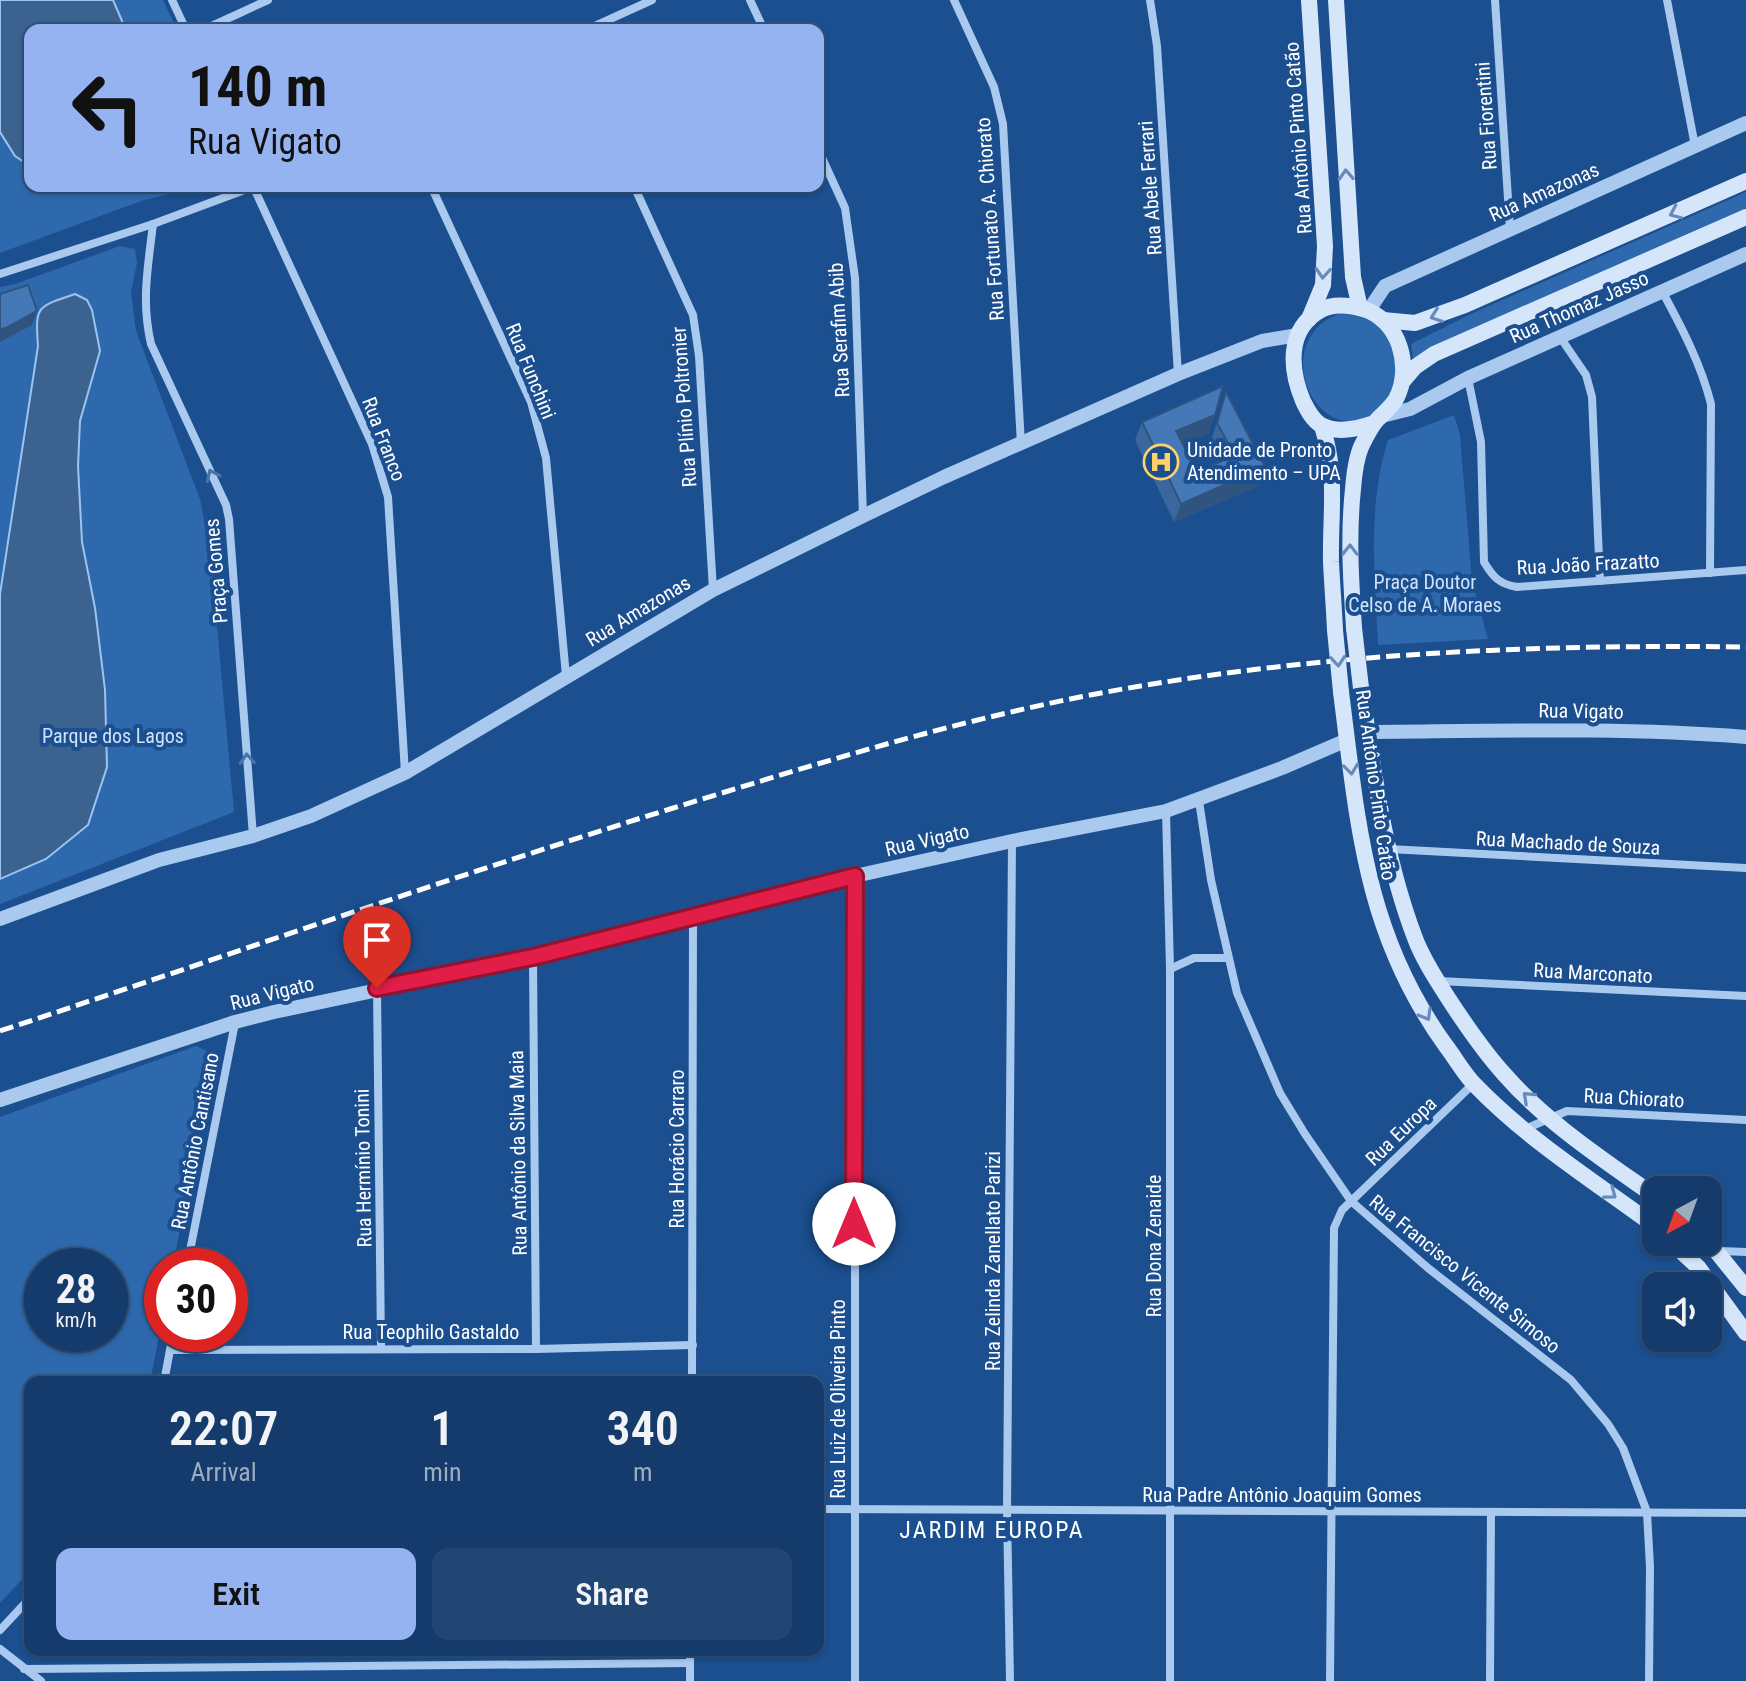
<!DOCTYPE html>
<html lang="en">
<head>
<meta charset="utf-8">
<style>
	:root { --surface:#143b6b; --page:#214673; --text:#f1f3f6; --muted:#9dadc1; --line:#33557e; --accent:#95b2f1 }
	body { margin:0; font-family:"Roboto Condensed",sans-serif; background:var(--page); color:var(--text); height:100vh; display:flex; flex-direction:column; font-size:30px; white-space:nowrap }
	* { box-sizing:border-box; margin:0 }
	p { font-size:26px; color:var(--muted) }
	.icon { flex:none; width:44px; height:44px; fill:none; stroke:currentColor; stroke-width:2; stroke-linecap:round; stroke-linejoin:round }
	.map { position:relative; flex:1; overflow:hidden }
	.sheet { position:absolute; left:24px; top:1376px; width:800px; height:280px; display:flex; flex-direction:column; background:var(--surface); border-radius:16px; box-shadow:0 2px 6px #0004,0 0 0 2px var(--line) }
	.sheet>* { flex:none }
	.top-card { position:absolute; left:24px; top:24px; width:800px; height:168px; border-radius:16px; box-shadow:0 2px 6px #0004,0 0 0 2px var(--line); background:#95b2f1; color:#111; overflow:hidden }
	.needle { width:52px; rotate:221deg }
	.controls { position:absolute; left:1642px; top:1176px; display:grid; gap:16px }
	.controls a { display:grid; place-items:center; width:80px; height:80px; border-radius:16px; background:var(--surface); box-shadow:0 2px 6px #0004,0 0 0 2px var(--line); font-size:40px }
	.speed { position:absolute; left:24px; top:1248px; display:flex; gap:16px; font-size:40px; font-weight:700; text-align:center }
	.speed>* { display:grid; place-content:center; width:104px; height:104px; border-radius:50%; background:var(--surface); box-shadow:0 2px 6px #0004,0 0 0 2px var(--line); line-height:1 }
	.speed small { font-size:20px; font-weight:400 }
	.speed .limit { border:12px solid #d22; background:#fff; color:#111 }
	.pin { position:absolute; display:grid; place-items:center; width:68px; height:68px; color:#fff; margin:-82px -34px; border-radius:50% 50% 50% 0; rotate:-45deg; box-shadow:0 0 8px #0007 }
	.pin .icon { rotate:45deg }
	.me { position:absolute; width:88px; margin:-44px; rotate:0deg; stroke-linejoin:round; filter:drop-shadow(0 0 6px #0008) }
	.turn { display:flex; align-items:center; gap:28px; height:168px; padding:0 32px; font-size:36px }
	.turn .icon { width:104px; height:104px; stroke-width:2.5 }
	.turn b { display:block; font-size:56px; line-height:68px }
	.eta { display:flex; justify-content:space-evenly; align-items:center; height:136px; text-align:center }
	.eta b { font-size:48px; font-weight:600; line-height:56px }
	.action { display:flex; gap:16px; margin-top:auto; padding:16px 32px }
	.action a { flex:1; height:92px; border-radius:16px; background:var(--accent); color:#111; font-size:32px; font-weight:600; line-height:92px; text-align:center }
	.action a+a { background:var(--page); color:var(--text) }
	.map>svg:first-child { display:block }
</style>
</head>
<body>
<div class="map">
<svg width="1746" height="1681" viewBox="0 0 1746 1681">
	<rect width="100%" height="100%" fill="#1b4f8f"/>
	<!-- green -->
	<g fill="#2e69ad" fill-rule="evenodd">
		<path d="M0 0H163L177 30H30V186H204L144 200 0 253Z"/>
		<path d="M1746 192V212L1413 360 1411 344 1473 313Z"/>
		<path d="M120 246 135 249 137 263 131 292 136 331 200 499 210 550 234 812 0 904V287L15 284Z"/>
		<path d="M1341 313C1379 316 1399 337 1396 377 1395 391 1385 405 1374 413 1316 452 1266 339 1341 313Z"/>
		<path d="M1454 415 1460 435 1472 582 1488 639 1378 645C1375 576 1367 507 1388 440Z"/>
		<path d="M196 1046 207 1051 210 1069 173 1266H162V1321L150 1382H30V1571L0 1603V1117ZM42 1266H110V1334H42Z"/>
	</g>
	<!-- water -->
	<g fill="#3c6290" stroke="#9cc4f0" stroke-width="2">
		<path d="M0 0H113L126 30H30V166L15 156 0 132Z"/>
		<path d="M75 294 87 300 92 310 100 351 80 421 78 466 82 542 95 608 105 690 107 767 88 825 46 859 0 879V594L38 346C35 305 37 307 75 294Z"/>
	</g>
	<g fill="none" stroke-linecap="round" stroke-linejoin="round">
		<!-- minor -->
		<g stroke="#a9c9ee" stroke-width="8">
			<path d="M172 0 186 30"/>
			<path d="M750 0 764 30"/>
			<path d="M954 0 994 87 1003 124 1021 444"/>
			<path d="M1150 0 1157 46 1178 374"/>
			<path d="M1495 0 1510 229"/>
			<path d="M1667 0 1695 146"/>
			<path d="M203 30 268 0"/>
			<path d="M586 30 652 0"/>
			<path d="M818 149 845 208 855 278 863 516"/>
			<path d="M253 186 372 444 388 497 405 773"/>
			<path d="M431 186 531 402 546 458 566 676"/>
			<path d="M634 186 693 315 699 356 713 590"/>
			<path d="M153 224C148 267 141 301 151 344L226 505 229 519 253 836"/>
			<path d="M0 274 153 224 255 186"/>
			<path d="M1662 291C1682 328 1701 364 1711 404L1710 573"/>
			<path d="M1560 337 1586 375 1592 397 1600 581"/>
			<path d="M1468 378 1481 442 1484 562C1493 577 1499 584 1517 587L1746 570"/>
			<path d="M1199 801 1211 880 1237 993 1280 1093 1305 1134 1351 1201 1428 1268 1571 1380 1608 1424 1623 1448 1647 1512 1650 1567 1649 1681"/>
			<path d="M1166 811 1170 969V1681"/>
			<path d="M1389 849 1746 868"/>
			<path d="M533 957 536 1349"/>
			<path d="M1170 969 1194 958H1227"/>
			<path d="M1439 981 1746 996"/>
			<path d="M377 988 381 1347"/>
			<path d="M1525 1129 1567 1111 1746 1120"/>
			<path d="M1719 1251 1746 1252"/>
			<path d="M187 1266 235 1023"/>
			<path d="M170 1350 536 1349 693 1345"/>
			<path d="M164 1382 173 1334"/>
			<path d="M692 1382 693 917"/>
			<path d="M818 1509 1746 1513"/>
			<path d="M0 1630 30 1598"/>
			<path d="M0 1649 41 1681"/>
			<path d="M690 1650V1681"/>
			<path d="M24 1669 690 1663"/>
			<path d="M855 1681V876"/>
			<path d="M1010 1681 1007 1510 1012 841"/>
			<path d="M1330 1681 1334 1228 1342 1210 1473 1084"/>
			<path d="M1490 1681 1491 1512"/>
		</g>
		<!-- tertiary -->
		<g stroke="#a9c9ee" stroke-width="14">
			<path d="M1369 310 1385 286 1746 123"/>
			<path d="M1382 416 1410 409 1468 378 1746 254"/>
			<path d="M1368 732C1494 731 1620 727 1746 737"/>
			<path d="M0 919 159 860 253 836 311 816 405 773 713 590 863 516 944 477 1178 374 1262 341 1298 335"/>
			<path d="M0 1100 235 1022 274 1012 533 957 855 876 1012 841 1166 811 1282 768 1347 740"/>
		</g>
		<!-- secondary -->
		<g stroke="#d6e6fa" stroke-width="16">
			<path d="M1309 0 1325 246 1323 285 1309 319"/>
			<path d="M1336 0 1353 277 1360 308"/>
			<path d="M1383 320 1415 323 1465 305 1746 181"/>
			<path d="M1402 382 1415 367 1434 354 1746 217"/>
			<path d="M1322 426C1338 476 1330 511 1331 562 1332 584 1334 607 1335 630"/>
			<path d="M1354 628C1351 581 1348 536 1353 489 1354 476 1356 459 1361 447 1365 439 1370 428 1376 421 1383 413 1391 408 1396 399 1413 367 1399 319 1363 309 1349 305 1334 303 1321 310 1286 329 1290 370 1303 401 1307 409 1312 420 1321 425 1337 434 1357 429 1374 423"/>
			<path d="M1361 688C1374 772 1384 857 1415 938 1423 960 1438 982 1450 1001 1467 1027 1484 1052 1505 1075 1547 1123 1604 1160 1656 1197"/>
			<path d="M1341 692C1358 825 1365 934 1446 1046 1456 1059 1464 1074 1475 1085 1528 1140 1595 1182 1656 1227"/>
			<path d="M1708 1241 1746 1288"/>
			<path d="M1671 1242 1698 1267 1746 1333"/>
		</g>
		<!-- rail -->
		<path stroke="#fff" stroke-width="5" stroke-dasharray="14 6" stroke-linecap="butt" d="M0 1031C223 957 445 879 670 809 806 767 940 725 1080 697 1300 654 1523 644 1746 647"/>
		<!-- secondary-bridge -->
		<g stroke="#d6e6fa" stroke-width="16">
			<path d="M1354 628 1361 688"/>
			<path d="M1335 630 1341 692"/>
		</g>
	</g>
	<!-- wall -->
	<path fill="#3a679d" d="M1226 392 1265 467 1258 486 1174 522 1135 440 1142 422 1209 433 1182 444 1197 471 1222 462 1211 441Z"/>
	<!-- shaded-wall -->
	<g fill="#305480">
		<path d="M37 311 32 325 0 342V329Z"/>
		<path d="M1215 415 1209 433 1169 450 1176 431Z"/>
		<path d="M1265 467 1258 486 1174 522 1181 504Z"/>
	</g>
	<!-- building -->
	<g fill="#4478b7" stroke="#305480" stroke-width="2">
		<path d="M28 285 37 311 6 328 0 329V294Z"/>
		<path d="M1223 386 1215 415 1176 431 1197 471 1235 456 1217 423 1226 392 1265 467 1181 504 1142 422Z"/>
	</g>
	<!-- one-way arrows -->
	<defs><path id="oneway-chevron" d="M-2-3.5L2.5 0L-2 3.5" fill="none" stroke-width="1.6" stroke-linecap="round" stroke-linejoin="round" transform="scale(2)"/></defs>
	<g stroke="#668bba">
		<use href="#oneway-chevron" transform="translate(1346 175) rotate(-93)"/>
		<use href="#oneway-chevron" transform="translate(1675 213) rotate(156)"/>
		<use href="#oneway-chevron" transform="translate(1323 273) rotate(94)"/>
		<use href="#oneway-chevron" transform="translate(1436 316) rotate(160)"/>
		<use href="#oneway-chevron" transform="translate(1350 550) rotate(-89)"/>
		<use href="#oneway-chevron" transform="translate(1338 661) rotate(85)"/>
		<use href="#oneway-chevron" transform="translate(1351 769) rotate(83)"/>
		<use href="#oneway-chevron" transform="translate(1426 1015) rotate(60)"/>
		<use href="#oneway-chevron" transform="translate(1528 1097) rotate(-137)"/>
		<use href="#oneway-chevron" transform="translate(1611 1194) rotate(37)"/>
	</g>
	<g stroke="#4674ac">
		<use href="#oneway-chevron" transform="translate(212 475) rotate(-115)"/>
		<use href="#oneway-chevron" transform="translate(247 759) rotate(-94)"/>
	</g>
	<g fill="none" stroke-linecap="round" stroke-linejoin="round">
		<!-- route casing -->
		<g stroke="#92132f" stroke-width="20">
			<path id="route" d="M377 988 533 957 855 876 854 1224"/>
		</g>
		<!-- route -->
		<use href="#route" stroke="#e11d48" stroke-width="14"/>
	</g>
	<!-- icons -->
	<defs>
		<g id="hospital-ring" transform="scale(1.8)"><circle r="9.5" fill="#1b4f8f" stroke="#ffd166" stroke-width="1.5"/><path d="M-5-5h3v3.5h4V-5h3V5h-3V1.5h-4V5h-3Z" fill="#ffd166"/></g>
	</defs>
	<g fill-rule="evenodd">
		<use href="#hospital-ring" x="1161" y="462"/>
	</g>
	<g text-anchor="middle" stroke-width="8" stroke-linejoin="round" paint-order="stroke">
		<!-- street labels -->
		<g font-size="20" fill="#fff" stroke="#1b4f8f">
			<text transform="translate(1486 116) rotate(-94)" y="7">Rua Fiorentini</text>
			<text transform="translate(1298 138) rotate(-94)" y="7">Rua Antônio Pinto Catão</text>
			<text transform="translate(1150 188) rotate(-94)" y="7">Rua Abele Ferrari</text>
			<text transform="translate(1544 192) rotate(-24)" y="7">Rua Amazonas</text>
			<text transform="translate(990 219) rotate(-94)" y="7">Rua Fortunato A. Chiorato</text>
			<text transform="translate(1579 307) rotate(-24)" y="7">Rua Thomaz Jasso</text>
			<text transform="translate(839 330) rotate(-93)" y="7">Rua Serafim Abib</text>
			<text transform="translate(531 371) rotate(68)" y="7">Rua Funchini</text>
			<text transform="translate(684 407) rotate(-94)" y="7">Rua Plínio Poltronier</text>
			<text transform="translate(384 439) rotate(69)" y="7">Rua Franco</text>
			<text transform="translate(1588 564) rotate(-3)" y="7">Rua João Frazatto</text>
			<text transform="translate(216 571) rotate(-95)" y="7">Praça Gomes</text>
			<text transform="translate(638 611) rotate(-31)" y="7">Rua Amazonas</text>
			<text transform="translate(1581 711) rotate(1)" y="7">Rua Vigato</text>
			<text transform="translate(1376 785) rotate(82)" y="7">Rua Antônio Pinto Catão</text>
			<text transform="translate(927 840) rotate(-13)" y="7">Rua Vigato</text>
			<text transform="translate(1568 843) rotate(3)" y="7">Rua Machado de Souza</text>
			<text transform="translate(1593 973) rotate(3)" y="7">Rua Marconato</text>
			<text transform="translate(272 993) rotate(-14)" y="7">Rua Vigato</text>
			<text transform="translate(1634 1098) rotate(3)" y="7">Rua Chiorato</text>
			<text transform="translate(1401 1131) rotate(-44)" y="7">Rua Europa</text>
			<text transform="translate(195 1141) rotate(-79)" y="7">Rua Antônio Cantisano</text>
			<text transform="translate(677 1149) rotate(-90)" y="7">Rua Horácio Carraro</text>
			<text transform="translate(518 1153) rotate(-91)" y="7">Rua Antônio da Silva Maia</text>
			<text transform="translate(363 1168) rotate(-91)" y="7">Rua Hermínio Tonini</text>
			<text transform="translate(1154 1246) rotate(-90)" y="7">Rua Dona Zenaide</text>
			<text transform="translate(993 1261) rotate(-90)" y="7">Rua Zelinda Zanellato Parizi</text>
			<text transform="translate(1465 1274) rotate(39)" y="7">Rua Francisco Vicente Simoso</text>
			<text x="431" y="1339">Rua Teophilo Gastaldo</text>
			<text transform="translate(838 1399) rotate(-90)" y="7">Rua Luiz de Oliveira Pinto</text>
			<text x="1282" y="1502">Rua Padre Antônio Joaquim Gomes</text>
		</g>
		<!-- poi labels -->
		<g font-size="20" fill="#fff" stroke="#1b4f8f" text-anchor="start">
			<text x="1187" y="457">Unidade de Pronto<tspan x="1187" dy="23">Atendimento – UPA</tspan></text>
		</g>
		<!-- park labels -->
		<g font-size="20" fill="#cfe3fa" stroke="#1b4f8f">
			<text x="1425" y="589">Praça Doutor<tspan x="1425" dy="23">Celso de A. Moraes</tspan></text>
			<text x="113" y="743">Parque dos Lagos</text>
		</g>
		<!-- quarter labels -->
		<g font-size="24" letter-spacing="2" fill="#fff" stroke="#1b4f8f">
			<text x="992" y="1538">JARDIM EUROPA</text>
		</g>
	</g>
</svg>
<div class="controls">
<a><svg class="needle" viewBox="-14 -14 28 28"><path d="M0-13l5 13h-10z" fill="#e53935"/><path d="M0 13l5-13h-10z" fill="#9dadc1"/></svg></a>
<a><svg class="icon" aria-label="sound" viewBox="0 0 24 24"><path d="M4 9h4l5-4v14l-5-4H4zM17 9q2 3 0 6"/></svg></a>
</div>
<div class="speed"><div>28<small>km/h</small></div><div class="limit">30</div></div>
<div class="pin" style="left:377px;top:988px;background:#d93025"><svg class="icon" aria-label="arrive" viewBox="0 0 24 24"><path d="M6 21V4h12l-3 4 3 4H6"/></svg></div>
<svg class="me" style="left:854px;top:1224px" viewBox="-20 -20 40 40"><circle r="19" fill="#fff"/><path d="M0-13L10 11 0 6-10 11z" fill="#e11d48"/></svg>
<div class="top-card">
<div class="turn"><svg class="icon" aria-label="left" viewBox="0 0 24 24"><path d="M17 20v-9H6M10 6l-5 5 5 5"/></svg><div><b>140 m</b>Rua Vigato</div></div>
</div>
<section class="sheet">
<div class="eta">
<div><b>22:07</b><p>Arrival</p></div>
<div><b>1</b><p>min</p></div>
<div><b>340</b><p>m</p></div>
</div>
<div class="action"><a>Exit</a><a>Share</a></div>
</section>
</div>
</body>
</html>
